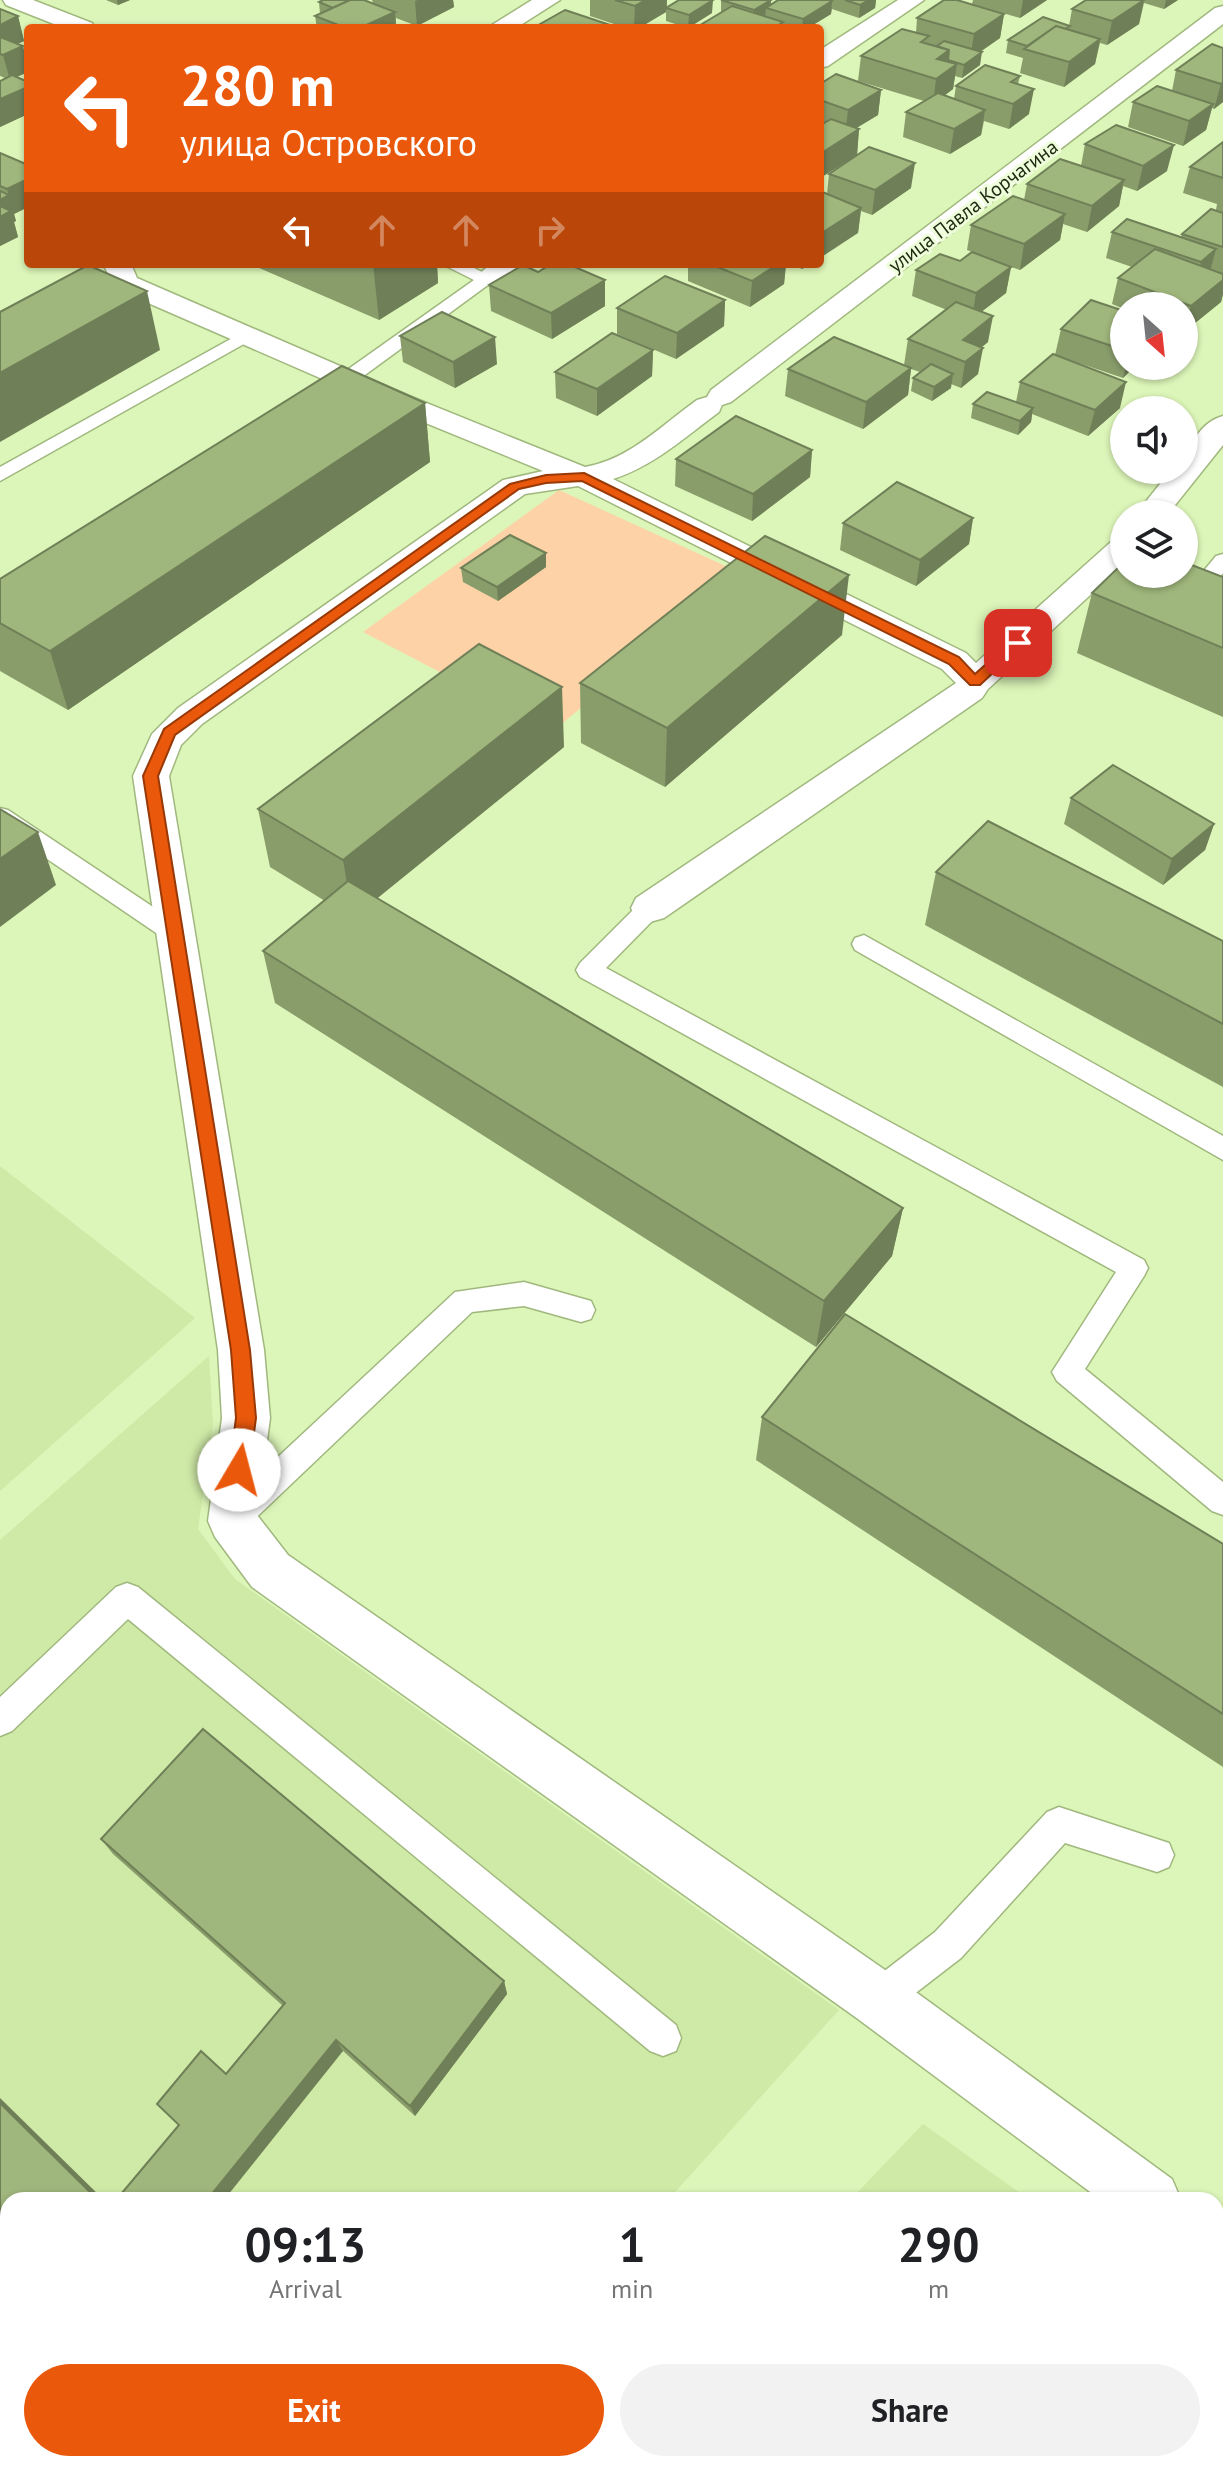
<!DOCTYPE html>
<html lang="en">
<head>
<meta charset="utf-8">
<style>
	:root { --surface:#fff; --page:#f2f2f2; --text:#202124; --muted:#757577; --accent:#ea580c }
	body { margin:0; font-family:"PT Sans",sans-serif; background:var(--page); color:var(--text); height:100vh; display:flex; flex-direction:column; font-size:30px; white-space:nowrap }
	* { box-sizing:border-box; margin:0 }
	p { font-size:26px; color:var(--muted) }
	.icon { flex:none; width:44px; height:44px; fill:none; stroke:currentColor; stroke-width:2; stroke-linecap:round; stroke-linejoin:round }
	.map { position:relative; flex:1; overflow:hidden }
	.details { position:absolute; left:0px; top:2192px; width:1224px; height:280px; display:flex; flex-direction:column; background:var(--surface); border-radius:24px 24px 0 0; box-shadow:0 2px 6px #0004 }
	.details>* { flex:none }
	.top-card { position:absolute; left:24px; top:24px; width:800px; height:244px; border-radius:8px; box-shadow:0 2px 6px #0004; background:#ea580c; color:#fff; overflow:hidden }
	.needle { width:52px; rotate:153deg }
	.fabs { position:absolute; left:1110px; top:292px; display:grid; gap:16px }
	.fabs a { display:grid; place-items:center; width:88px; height:88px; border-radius:50%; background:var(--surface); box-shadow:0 2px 6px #0004; font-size:40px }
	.pin { position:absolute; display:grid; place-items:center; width:68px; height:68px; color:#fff; margin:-34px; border-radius:16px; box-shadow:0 4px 12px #0006 }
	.me { position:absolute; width:88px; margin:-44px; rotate:8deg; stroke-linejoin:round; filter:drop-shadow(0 0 6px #0008) }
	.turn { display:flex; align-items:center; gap:28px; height:168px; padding:0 24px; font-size:36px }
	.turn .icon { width:104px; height:104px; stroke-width:2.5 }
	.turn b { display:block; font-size:56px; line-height:68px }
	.lanes { display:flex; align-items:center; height:76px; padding:0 24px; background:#0003; justify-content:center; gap:40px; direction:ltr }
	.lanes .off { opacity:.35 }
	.eta { display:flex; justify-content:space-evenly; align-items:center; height:136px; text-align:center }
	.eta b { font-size:48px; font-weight:700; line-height:56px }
	.action { display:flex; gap:16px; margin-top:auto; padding:16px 24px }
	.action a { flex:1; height:92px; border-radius:48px; background:var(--accent); color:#fff; font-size:32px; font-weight:700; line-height:92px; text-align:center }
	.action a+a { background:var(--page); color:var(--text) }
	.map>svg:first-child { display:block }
</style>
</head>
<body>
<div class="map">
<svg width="1223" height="2472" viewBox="0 0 1223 2472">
	<rect width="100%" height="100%" fill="#dcf5b8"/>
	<!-- built -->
	<g fill="#cfeaa7">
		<path d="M0 1166 195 1318 0 1491Z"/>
		<path d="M209 1356 213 1425 198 1529 235 1579 839 2010 668 2200H8V2464H506L505 2472H0V1540Z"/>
		<path d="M923 2124 1030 2200H850Z"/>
		<path d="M1216 2333 1223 2338V2472H597L598 2464H1216Z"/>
	</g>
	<!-- green -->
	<path fill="#fdd2a7" d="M559 490 743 574 553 731 363 632Z"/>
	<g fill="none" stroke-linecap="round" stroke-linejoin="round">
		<!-- service casing -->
		<g stroke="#a0b87e" stroke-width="3">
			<g id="service">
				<path d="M442 264H466L496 279 354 383H340L338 379 340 375 474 280Z"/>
				<path d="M245 331 251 332 254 336 251 340 0 481V467Z"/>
				<path d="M1223 554V573L1215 583 1223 586V600L1195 590 1192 585 1216 556Z"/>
				<path d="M0 808 8 810 183 927 186 933 183 939 174 942 165 939 0 827Z"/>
				<path d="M650 899 659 902 662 908 659 914 606 968 1144 1260 1148 1268 1144 1276 1085 1369 1223 1482V1515L1212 1511 1057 1381 1052 1372 1116 1272 580 977 576 970 580 963 641 902Z"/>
				<path d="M864 935 1223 1136V1160L855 950 852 944 855 938Z"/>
				<path d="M524 1282 591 1301 595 1310 591 1319 581 1322 524 1306 472 1312 243 1530 232 1534 221 1530 216 1520 221 1510 455 1292Z"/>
				<path d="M127 1583 138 1587 676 2025 681 2038 676 2051 663 2056 650 2051 128 1619 12 1731 0 1736V1697L116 1587Z"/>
				<path d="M1059 1807 1169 1843 1174 1855 1169 1867 1157 1872 1065 1843 961 1958 891 2012 878 2017 865 2012 860 1999 865 1986 935 1932 1047 1812Z"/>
			</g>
		</g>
		<!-- pedestrian casing -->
		<g stroke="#a0b87e" stroke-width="3">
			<path id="pedestrian" d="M3 0H33L92 23 95 28H64L6 5Z"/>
		</g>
		<!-- minor casing -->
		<g stroke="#a0b87e" stroke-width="3">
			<g id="minor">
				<path d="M532 0H560L516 28H487Z"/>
				<path d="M898 0H924L828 66 820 68V50Z"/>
				<path d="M1223 6V24L731 402 722 405 719 412C685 437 654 466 613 479L966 653 976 663 1113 540 1124 537V564L988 689 982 698 664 918 650 922 636 918 631 908 636 898 956 683 942 669 578 486 525 494 202 724 181 745 169 776 264 1350 270 1418 257 1515 288 1555 898 1979 1172 2179 1181 2200H1101L858 2019 252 1587 215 1537 208 1521 222 1418 218 1350 133 776 152 734 178 708 503 480 543 471 389 408 116 289 103 264H131L137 278 409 396 585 467C629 460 663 424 697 400L707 397 711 390 1215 8Z"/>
				<path d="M491 264H523C512 278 495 289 477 285L473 279Z"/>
				<path d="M1223 416V445L1168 514H1136L1171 470H1184C1184 449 1202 421 1223 416Z"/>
				<path d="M1216 2216 1223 2219V2284L1216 2281Z"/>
			</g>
		</g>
		<!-- service -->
		<use href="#service" fill="#fff" fill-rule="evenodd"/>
		<!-- pedestrian -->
		<use href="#pedestrian" fill="#fff" fill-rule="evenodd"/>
		<!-- minor -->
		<use href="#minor" fill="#fff" fill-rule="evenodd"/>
	</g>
	<!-- wall -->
	<g fill="#899d6b">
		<path d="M106 0H130L118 5Z"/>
		<path d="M372 0H453L454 7 417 26 396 18V28H317L315 16 320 14 319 2 373 3Z"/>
		<path d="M590 0H667V7L712 13 688 28 666 21V12L639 28H626L590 16Z"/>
		<path d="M721 0H771V5L778 0H876L875 8 859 18 832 9 831 14 808 28H789L783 26V28H697L721 13Z"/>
		<path d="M973 0H1047L1020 18 972 4Z"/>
		<path d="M1086 0H1178L1164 9 1144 3 1139 24 1107 45 1100 43 1095 64 1064 87 1020 73 1023 58 1006 53 1008 40 1069 26 1072 9Z"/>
		<path d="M0 9 18 16 24 41 17 44 23 46 28 67V72L16 77 28 82V114L0 127 5 78 0 76Z"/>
		<path d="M1004 14 1000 38 981 51 980 65 962 78 955 76 953 89 944 96 954 99 956 86 1020 76 1018 84 1029 114 1009 129 984 121 981 135 950 154 903 137 906 112 924 101 858 81 861 56 916 33 917 18Z"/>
		<path d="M1223 48V102L1214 109 1212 108 1206 130 1183 146 1128 127 1133 102 1172 91 1176 70Z"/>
		<path d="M820 84 881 90 878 115 856 128 859 129 857 155 820 178Z"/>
		<path d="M1223 142V294L1221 302 1184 332V306H1124V309L1112 304 1118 278 1132 267 1106 258 1112 232 1181 237 1182 234 1216 210 1217 204 1183 193 1190 167Z"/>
		<path d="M1085 144 1167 171 1137 191 1123 186 1119 206 1087 232 1063 224 1060 240 1020 270 1011 267 1006 293 981 312 988 342 982 347 978 374 961 388 951 384V388L932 401 911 391 913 378 920 372 911 369 908 395 863 429 785 396 788 369 904 365 908 339 947 310 912 296 916 270 960 261 975 253 967 250 971 225 1024 200 1027 184 1081 166Z"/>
		<path d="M0 153 28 165V207L14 214 16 221 14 222 18 237 0 246Z"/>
		<path d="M829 174 911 188 872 215 861 211 858 233 827 194Z"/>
		<path d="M250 264H437L438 283 379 320Z"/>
		<path d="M688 264H786L784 284 750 307 688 281Z"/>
		<path d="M789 264H810L802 269Z"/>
		<path d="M538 272 605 280V306L552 339 491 311 489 285Z"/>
		<path d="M725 300 724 326 676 359 617 334V308Z"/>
		<path d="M1124 311V366H1135L1123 378 1055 355 1061 329Z"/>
		<path d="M400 336 497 364 455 388 403 362Z"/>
		<path d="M653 350 652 376 597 416 556 398 555 372Z"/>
		<path d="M1020 382 1120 408 1088 436 1032 414 1031 422 1018 435 971 418 973 404 1016 402Z"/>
		<path d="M425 403 430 462 68 710 0 671V579Z"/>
		<path d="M812 450 810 477 752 521 675 486 676 459Z"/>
		<path d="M973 518 969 544 916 586 840 550 843 523Z"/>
		<path d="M546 553V567L498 601 463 582 461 568Z"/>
		<path d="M1223 577V717L1077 653 1092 593Z"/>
		<path d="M842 635 665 787 581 743 580 683Z"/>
		<path d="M564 747 377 898 903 1208 892 1256 816 1347 275 1003 263 951 325 901 270 867 258 809Z"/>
		<path d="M1071 798 1214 824 1205 850 1163 885 1064 824Z"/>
		<path d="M936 872 1223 941V1087L925 925Z"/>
		<path d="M762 1417 1223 1544V1767L756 1460Z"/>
		<path d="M101 1839 504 1981 507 1994 415 2116 343 2051 226 2074 283 2006 113 1854Z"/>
	</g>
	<!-- shaded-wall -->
	<g fill="#6f7f57">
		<path d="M117 0H130L118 5Z"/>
		<path d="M418 0H453L454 7 417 26 415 1Z"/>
		<path d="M646 0H667L666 12 639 28H634L635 6Z"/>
		<path d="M713 0 712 13 688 28 689 15Z"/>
		<path d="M771 0 770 9 766 8 765 16 753 23 754 10Z"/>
		<path d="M869 0H876L875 8 859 18 860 5Z"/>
		<path d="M1023 0H1047L1020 18Z"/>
		<path d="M1144 0 1139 24 1107 45 1112 21Z"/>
		<path d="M1166 0H1178L1164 9Z"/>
		<path d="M832 1 831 14 808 28H802L803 19Z"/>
		<path d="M395 12 396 28H360Z"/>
		<path d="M1004 14 1000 38 970 59 974 34Z"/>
		<path d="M18 16 24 41 0 52V25Z"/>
		<path d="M1100 39 1095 64 1064 87 1069 62Z"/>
		<path d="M23 46 28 72 10 80 3 55Z"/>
		<path d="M949 50 946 72 957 64 953 89 933 104 936 79 937 59Z"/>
		<path d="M982 52 980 65 962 78 964 65Z"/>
		<path d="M1223 82V102L1214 109 1221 84Z"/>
		<path d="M28 87V114L0 127V99Z"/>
		<path d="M1034 89 1029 114 1009 129 1013 104Z"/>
		<path d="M881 90 878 115 845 135 848 110Z"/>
		<path d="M1213 104 1206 130 1183 146 1189 121Z"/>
		<path d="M985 110 981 135 950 154 954 129Z"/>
		<path d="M859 129 857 155 820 178V154Z"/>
		<path d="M1174 145 1167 171 1137 191 1143 166Z"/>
		<path d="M915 163 911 188 872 215 875 190Z"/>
		<path d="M28 179V207L14 214 16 221 14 222 18 237 0 246V200L9 196 7 189Z"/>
		<path d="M1124 180 1119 206 1087 232 1092 206Z"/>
		<path d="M861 208 858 233 820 258V234Z"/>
		<path d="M1065 214 1060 240 1020 270 1024 244Z"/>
		<path d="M1216 249 1209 275 1194 288 1201 262Z"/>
		<path d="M373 264H437L438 283 379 320Z"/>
		<path d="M778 264H786L784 284 750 307 752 281Z"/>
		<path d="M802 264H810L802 269Z"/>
		<path d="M1011 267 1006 293 972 319 976 293Z"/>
		<path d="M605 280V306L552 339 551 313Z"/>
		<path d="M1223 280V294L1221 302 1184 332 1191 306Z"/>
		<path d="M147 291 160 350 0 442V373Z"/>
		<path d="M725 300 724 326 676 359 677 333Z"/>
		<path d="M993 316 988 342 964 361 963 340Z"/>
		<path d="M495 337 497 364 455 388 453 362Z"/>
		<path d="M983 348 978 374 961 388 965 362Z"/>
		<path d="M653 350 652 376 597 416V389Z"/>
		<path d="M1126 366H1135L1123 378Z"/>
		<path d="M911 368 908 395 863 429 866 402Z"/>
		<path d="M953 374 951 388 932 401 934 387Z"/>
		<path d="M1126 382 1120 408 1088 436 1095 410Z"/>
		<path d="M425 403 430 462 68 710 50 651Z"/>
		<path d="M1033 408 1031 422 1018 435 1020 421Z"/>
		<path d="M812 450 810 477 752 521 753 494Z"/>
		<path d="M973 518 969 544 916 586 920 560Z"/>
		<path d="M546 553V567L498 601 497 587Z"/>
		<path d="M849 575 842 635 665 787 667 728Z"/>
		<path d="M562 687 564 747 353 918 343 860Z"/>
		<path d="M1214 824 1205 850 1163 885 1172 859Z"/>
		<path d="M38 832 56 885 0 927V859Z"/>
		<path d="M903 1208 892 1256 816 1347 824 1301Z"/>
		<path d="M504 1981 507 1994 415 2116 410 2106Z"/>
		<path d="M336 2040 343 2051 224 2200H207Z"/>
		<path d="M0 2098 104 2200H98L0 2103Z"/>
		<path d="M139 2464H152L146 2472H133Z"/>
	</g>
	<!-- building -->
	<g fill="#9fb67c" stroke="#6f7f57" stroke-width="2">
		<path d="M323 0H350L333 8 319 2Z"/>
		<path d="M350 0H364L395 12 360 28H346L315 16Z"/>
		<path d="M615 0H646L635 6Z"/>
		<path d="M679 0H713L689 15 666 8Z"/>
		<path d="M721 0H771L754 10Z"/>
		<path d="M778 0H829L832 1 803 19 766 8Z"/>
		<path d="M845 0H869L860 5Z"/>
		<path d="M944 0H957L1004 14 974 34 917 18Z"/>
		<path d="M1086 0H1144L1112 21 1072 9Z"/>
		<path d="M732 6 783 22 774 28 697 27Z"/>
		<path d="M0 9 18 16 0 25Z"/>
		<path d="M565 10 616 27 533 28Z"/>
		<path d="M1043 17 1070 26 1065 29 1056 26 1027 46 1008 40Z"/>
		<path d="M1056 26 1100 39 1069 62 1024 49Z"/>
		<path d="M902 29 929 36 921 42 949 50 937 59 957 64 936 79 861 56Z"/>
		<path d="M0 37 23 46 3 55 0 54Z"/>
		<path d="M944 41 982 52 964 65 948 60 949 50 937 46Z"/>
		<path d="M1212 44 1223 48V82L1221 84 1176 70Z"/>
		<path d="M985 65 1020 76 1011 82 1034 89 1013 104 956 86Z"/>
		<path d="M836 74 881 90 848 110 820 100V84Z"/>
		<path d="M12 75 28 82V87L0 99V81Z"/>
		<path d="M1157 86 1213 104 1189 121 1133 102Z"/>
		<path d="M938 93 985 110 954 129 906 112Z"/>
		<path d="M831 119 859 129 820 154V125Z"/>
		<path d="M1116 125 1174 145 1143 166 1085 144Z"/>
		<path d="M1223 142V178L1190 167Z"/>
		<path d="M869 147 915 163 875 190 829 174Z"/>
		<path d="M0 153 28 165V179L7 189 0 186Z"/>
		<path d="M1060 159 1124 180 1092 206 1027 184Z"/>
		<path d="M0 191 9 195 0 200Z"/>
		<path d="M820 191 861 208 820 234Z"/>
		<path d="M1013 196 1065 214 1024 244 971 225Z"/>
		<path d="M0 206 11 211 0 217Z"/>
		<path d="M1211 209 1223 213V247L1182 234Z"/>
		<path d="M1127 219 1216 249 1201 262 1112 232Z"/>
		<path d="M1155 249 1223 274V280L1191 306 1118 278Z"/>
		<path d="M972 252 1011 267 976 293 916 270 940 254 960 261Z"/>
		<path d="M551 264H568L605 280 551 313 489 285 523 265 538 272Z"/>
		<path d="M710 264H778L752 281Z"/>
		<path d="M88 265 147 291 0 373V312Z"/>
		<path d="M665 276 725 300 677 333 617 308Z"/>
		<path d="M1091 300 1124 311V350L1061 329Z"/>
		<path d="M956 302 993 316 963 340 983 348 965 362 908 339Z"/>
		<path d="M442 312 495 337 453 362 400 336Z"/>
		<path d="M612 333 653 350 597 389 555 372Z"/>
		<path d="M834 337 911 368 866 402 788 369Z"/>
		<path d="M1053 354 1126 382 1095 410 1020 382Z"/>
		<path d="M931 364 953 374 934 387 913 378Z"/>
		<path d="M342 366 425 403 50 651 0 623V579Z"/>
		<path d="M987 392 1033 408 1020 421 973 404Z"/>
		<path d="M736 416 812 450 753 494 676 459Z"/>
		<path d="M897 482 973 518 920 560 843 523Z"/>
		<path d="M510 535 546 553 497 587 461 568Z"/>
		<path d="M765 536 849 575 667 728 580 683Z"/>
		<path d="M1124 562V574H1184V562L1223 577V648L1092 593Z"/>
		<path d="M479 644 562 687 343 860 258 809Z"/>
		<path d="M1113 765 1214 824 1172 859 1071 798Z"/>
		<path d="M0 809 38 832 0 859Z"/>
		<path d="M988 821 1223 941V1024L936 872Z"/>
		<path d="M348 881 903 1208 824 1301 263 951Z"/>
		<path d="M845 1314 1223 1544V1714L762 1417Z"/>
		<path d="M203 1729 504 1981 410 2106 336 2040 207 2200H116L179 2125 157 2104 201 2051 226 2074 285 2003 101 1839Z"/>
		<path d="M0 2103 98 2200H8V2373L0 2365Z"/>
		<path d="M93 2464H139L133 2472H101Z"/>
	</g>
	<!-- route -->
	<path fill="#ea580c" stroke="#983908" stroke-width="2" d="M584 473 959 657 975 674 1013 640 1018 639 1025 643 980 685H970L949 664 582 481 546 483 519 489 175 735 158 776 250 1350 256 1418 249 1470 246 1476 239 1478 232 1476 229 1470 236 1418 231 1350 143 776 164 729 510 484 546 475Z"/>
	<g text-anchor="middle" stroke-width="6" stroke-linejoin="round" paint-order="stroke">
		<!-- far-street labels -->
		<g font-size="20" fill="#212a13" stroke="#effeda">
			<text transform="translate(973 206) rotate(-37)" y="7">улица Павла Корчагина</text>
		</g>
	</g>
</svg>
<div class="fabs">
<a><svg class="needle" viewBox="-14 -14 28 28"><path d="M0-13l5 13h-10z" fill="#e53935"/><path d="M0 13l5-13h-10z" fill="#757577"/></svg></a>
<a><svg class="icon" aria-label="sound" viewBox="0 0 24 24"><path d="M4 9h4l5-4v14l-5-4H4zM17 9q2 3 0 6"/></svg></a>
<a><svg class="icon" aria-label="layers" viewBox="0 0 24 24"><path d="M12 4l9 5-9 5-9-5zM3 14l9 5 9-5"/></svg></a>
</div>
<div class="pin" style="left:1018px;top:643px;background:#d93025"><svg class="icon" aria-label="arrive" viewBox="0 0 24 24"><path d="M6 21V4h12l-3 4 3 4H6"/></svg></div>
<svg class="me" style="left:239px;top:1470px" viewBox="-20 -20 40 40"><circle r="19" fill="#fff"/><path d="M0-13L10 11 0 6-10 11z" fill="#ea580c"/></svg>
<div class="top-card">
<div class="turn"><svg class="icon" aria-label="left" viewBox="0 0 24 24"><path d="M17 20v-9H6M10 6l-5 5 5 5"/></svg><div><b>280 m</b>улица Островского</div></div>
<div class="lanes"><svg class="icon" aria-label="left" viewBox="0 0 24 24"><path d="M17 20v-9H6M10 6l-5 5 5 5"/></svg><svg class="icon off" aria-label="ahead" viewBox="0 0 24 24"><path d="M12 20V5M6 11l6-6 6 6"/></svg><svg class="icon off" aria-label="ahead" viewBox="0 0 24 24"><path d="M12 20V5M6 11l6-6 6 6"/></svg><svg class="icon off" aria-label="right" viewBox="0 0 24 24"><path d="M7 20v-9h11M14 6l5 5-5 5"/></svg></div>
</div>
<section class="details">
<div class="eta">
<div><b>09:13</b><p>Arrival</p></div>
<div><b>1</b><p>min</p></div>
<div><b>290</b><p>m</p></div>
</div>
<div class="action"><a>Exit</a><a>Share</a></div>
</section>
</div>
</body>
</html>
